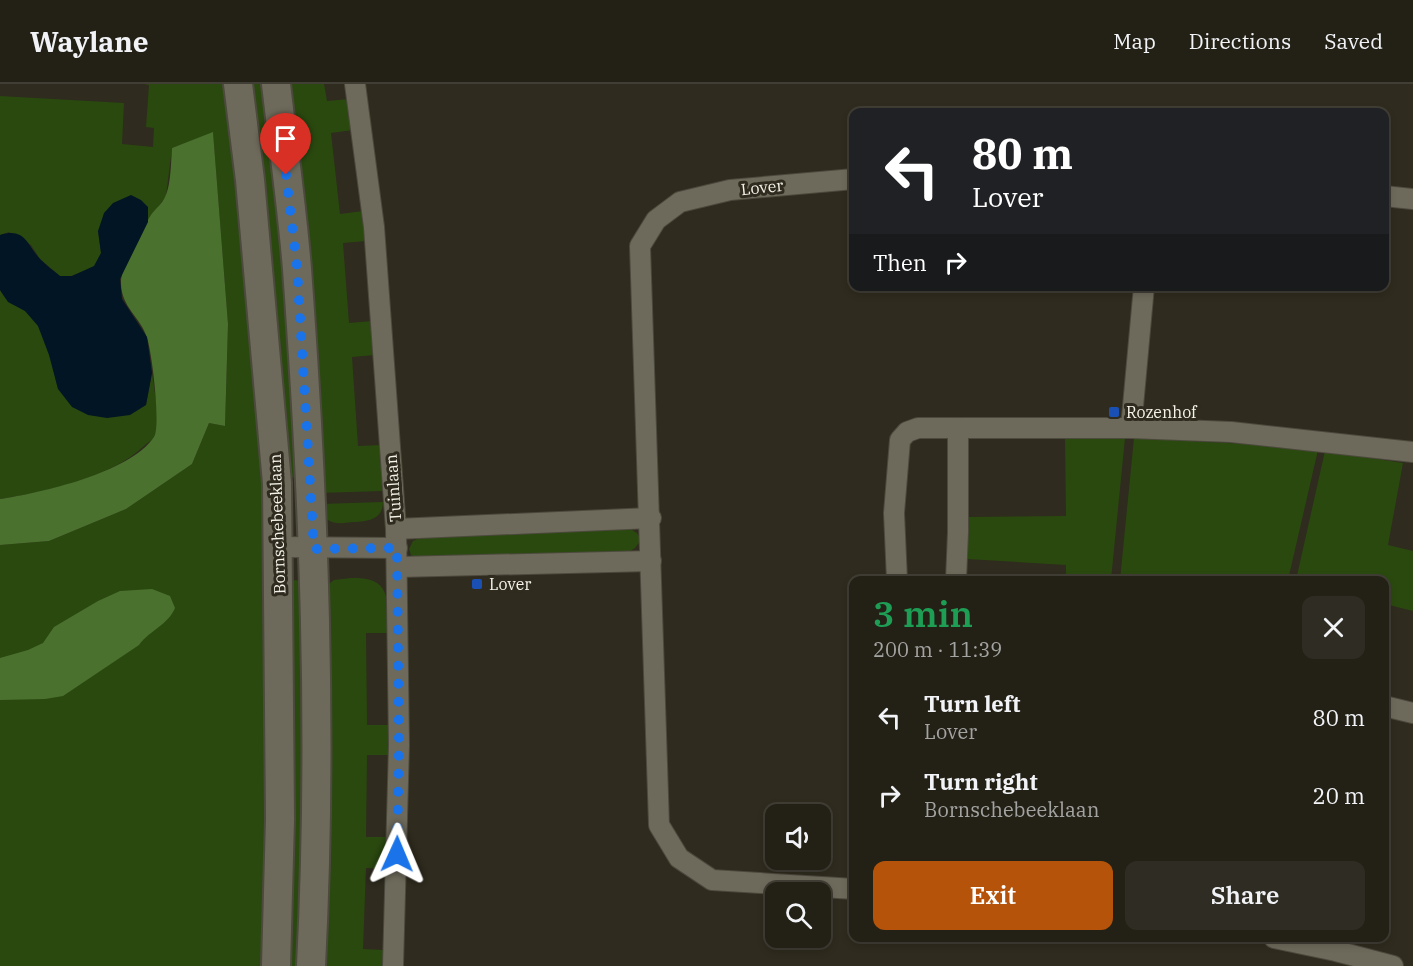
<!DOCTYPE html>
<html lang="en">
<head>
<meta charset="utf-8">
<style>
	:root { --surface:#232016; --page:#2f2d23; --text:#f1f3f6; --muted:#a3a3a1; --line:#403e35; --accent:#b45309 }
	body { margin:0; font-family:"IBM Plex Serif",serif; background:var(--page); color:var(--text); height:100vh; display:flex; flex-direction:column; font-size:22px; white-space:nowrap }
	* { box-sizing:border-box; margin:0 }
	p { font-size:20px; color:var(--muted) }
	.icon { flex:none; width:33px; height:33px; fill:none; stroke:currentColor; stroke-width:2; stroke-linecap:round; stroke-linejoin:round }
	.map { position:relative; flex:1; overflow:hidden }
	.side { position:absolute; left:849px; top:492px; width:540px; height:366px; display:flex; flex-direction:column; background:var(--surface); border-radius:12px; box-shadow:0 3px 9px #0003,0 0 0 2px var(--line) }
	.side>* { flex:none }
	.hud { position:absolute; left:849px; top:24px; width:540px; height:183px; border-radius:12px; box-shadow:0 3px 9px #0003,0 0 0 2px var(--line); background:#202124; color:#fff; overflow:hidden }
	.buttons { position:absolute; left:765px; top:720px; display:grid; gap:12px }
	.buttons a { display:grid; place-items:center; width:66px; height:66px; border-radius:12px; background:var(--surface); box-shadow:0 3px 9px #0003,0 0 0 2px var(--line); font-size:30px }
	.pin { position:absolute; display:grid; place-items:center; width:51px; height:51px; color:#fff; margin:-62px -26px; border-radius:50% 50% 50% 0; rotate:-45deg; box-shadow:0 0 6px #0007 }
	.pin .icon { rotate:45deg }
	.me { position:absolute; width:66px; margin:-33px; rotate:1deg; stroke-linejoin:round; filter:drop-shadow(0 0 4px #0008) }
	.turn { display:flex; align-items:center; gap:21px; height:126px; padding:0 24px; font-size:27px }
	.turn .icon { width:78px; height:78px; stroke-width:2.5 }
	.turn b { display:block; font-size:42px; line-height:51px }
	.then { display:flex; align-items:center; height:57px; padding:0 24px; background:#0003; gap:12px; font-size:22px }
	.round { display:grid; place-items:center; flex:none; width:63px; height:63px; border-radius:12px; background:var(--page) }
	.overview { display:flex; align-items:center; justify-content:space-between; height:102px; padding:0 24px }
	h1 { font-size:36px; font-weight:600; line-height:45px; color:#1e9e55 }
	.button { display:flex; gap:12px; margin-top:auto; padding:12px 24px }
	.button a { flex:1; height:69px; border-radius:12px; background:var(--accent); color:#fff; font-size:24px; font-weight:600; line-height:69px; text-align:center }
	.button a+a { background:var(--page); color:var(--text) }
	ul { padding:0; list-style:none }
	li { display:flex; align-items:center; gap:18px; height:78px; padding:0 24px }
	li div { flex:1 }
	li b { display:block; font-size:22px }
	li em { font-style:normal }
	header { display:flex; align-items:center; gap:36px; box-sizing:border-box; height:84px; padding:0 30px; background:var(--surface); border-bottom:2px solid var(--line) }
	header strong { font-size:28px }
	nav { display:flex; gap:33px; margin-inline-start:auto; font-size:21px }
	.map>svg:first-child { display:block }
</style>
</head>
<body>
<header>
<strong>Waylane</strong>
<nav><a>Map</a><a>Directions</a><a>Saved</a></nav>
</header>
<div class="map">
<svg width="1413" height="882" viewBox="0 0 1413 882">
	<rect width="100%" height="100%" fill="#2f2b1e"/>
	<!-- green -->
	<g fill="#2a490f">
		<path d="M144 0H232L263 292 271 882H0V461L49 457 126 425 192 380 209 339 225 342 228 240 213 49 172 64 166 112 148 138V123L98 147 101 169 94 183 71 192H60L40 175 31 161 9 148 0 151V12L124 19 122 60 153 63 154 44 146 43 149 1Z"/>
		<path d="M245 0H268L304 393 282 394Z"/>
		<path d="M281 0H324L327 17 349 15 353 46 331 49 340 130 363 127 366 157 343 159 349 239 372 237 375 271 352 273 358 362 380 361 383 407 318 409Z"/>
		<path d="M0 206C10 223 11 217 25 227 47 244 52 280 58 305L146 321 152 289C154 303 161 340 155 352 153 356 147 359 144 362 110 394 46 408 0 415Z"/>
		<path d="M1125 354 1111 496H1066V481L967 475V433L1066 432 1065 355Z"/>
		<path d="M1134 354 1263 361 1318 366 1288 496H1120Z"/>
		<path d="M1325 367 1403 379 1388 461 1413 467V527L1385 520 1384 496H1296Z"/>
		<path d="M383 418C383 436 366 438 352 438 344 439 335 441 328 436 323 433 321 426 319 420Z"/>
		<path d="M627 443 637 449 641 456 635 464 625 470 420 476 411 471 409 465 413 457 424 452Z"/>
		<path d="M351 494C393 493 387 516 388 549H366L367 641H389V671H367L366 753H389L387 785 366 784 363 865 384 866V882H317L325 503 334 496Z"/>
		<path d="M295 496 305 498 306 882H282L291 498Z"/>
	</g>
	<!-- forest -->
	<g fill="#4b712f">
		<path d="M213 48 228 240 225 342 209 339 192 380 126 425 49 457 0 461V415C40 409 130 389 154 353 161 343 152 268 147 254 141 233 120 223 121 197 121 184 143 144 151 131 155 125 162 120 165 113 171 102 171 77 172 64Z"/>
		<path d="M152 505 170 512 175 524C168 541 150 546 139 561L63 612 45 615 0 616V574L28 566 43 559 54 543 98 517 120 507Z"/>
	</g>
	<!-- water -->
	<path fill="#011524" d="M131 111 141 116 148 123V138L120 195 122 215 147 253 152 289 146 321 130 331 107 334 88 331 72 323 58 305 49 271 38 242 25 227 8 218 0 206V151C26 143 27 162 41 176 47 182 54 187 60 192H72L94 182 101 169 98 147 104 129 113 119Z"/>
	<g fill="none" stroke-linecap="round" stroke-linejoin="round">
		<!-- street casing -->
		<g stroke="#4c493d" stroke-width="22">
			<g id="street">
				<path d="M355 0 374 143 396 445 399 661 393 882"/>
				<path d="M854 95 730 106 680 118 656 136 640 162 659 741 679 774 712 796 854 805"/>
				<path d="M1384 112 1413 115"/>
				<path d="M1131 344 1144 202"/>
				<path d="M396 445 651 434"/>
				<path d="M279 463 397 464"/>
				<path d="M398 483 651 477"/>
				<path d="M897 496 894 429 900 356 907 348 918 344H1131L1231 348 1413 368"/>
				<path d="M956 496 958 448V344"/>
				<path d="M1384 622 1413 629"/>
				<path d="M1274 854 1336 867 1393 882"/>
			</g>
		</g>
		<!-- secondary casing -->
		<g stroke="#4c493d" stroke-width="32">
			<g id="secondary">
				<path d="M238 0 250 96 277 399 280 735 276 882"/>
				<path d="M276 0C283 61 292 123 297 185 314 416 323 650 311 882"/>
			</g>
		</g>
		<!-- street -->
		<use href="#street" stroke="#6e6a5b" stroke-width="20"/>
		<!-- secondary -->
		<use href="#secondary" stroke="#6e6a5b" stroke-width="28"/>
	</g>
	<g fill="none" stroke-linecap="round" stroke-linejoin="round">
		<!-- route -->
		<path stroke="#1a73e8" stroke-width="10" stroke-dasharray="0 18" d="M286 91 297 183 314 465 397 464 399 661 397 770"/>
	</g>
	<!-- markers -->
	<g fill="#1a4fb4" stroke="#2f2b1e" stroke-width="2">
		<rect x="1108" y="322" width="12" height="12" rx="3"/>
		<rect x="471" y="494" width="12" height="12" rx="3"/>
	</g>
	<g text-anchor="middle" stroke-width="6" stroke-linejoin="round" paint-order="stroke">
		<!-- street labels -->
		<g font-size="16" fill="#f5f3ea" stroke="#2f2b1e">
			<text transform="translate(762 103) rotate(-6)" y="6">Lover</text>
			<text transform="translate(393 404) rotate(-94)" y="6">Tuinlaan</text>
			<text transform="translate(277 440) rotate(-92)" y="6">Bornschebeeklaan</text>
		</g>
		<!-- poi labels -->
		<g font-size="16" fill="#f5f3ea" stroke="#2f2b1e" text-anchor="start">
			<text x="1126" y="334">Rozenhof</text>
			<text x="489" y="506">Lover</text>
		</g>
	</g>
</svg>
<div class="buttons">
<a><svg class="icon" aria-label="sound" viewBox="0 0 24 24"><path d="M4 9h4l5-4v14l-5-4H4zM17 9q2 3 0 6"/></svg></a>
<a><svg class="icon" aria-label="search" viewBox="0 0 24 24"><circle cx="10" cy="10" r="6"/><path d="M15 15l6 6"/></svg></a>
</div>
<div class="pin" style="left:286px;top:91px;background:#d93025"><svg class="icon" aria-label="arrive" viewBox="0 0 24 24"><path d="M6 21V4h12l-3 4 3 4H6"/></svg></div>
<svg class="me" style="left:397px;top:770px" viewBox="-20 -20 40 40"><path d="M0-17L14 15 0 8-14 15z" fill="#1a73e8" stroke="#fff" stroke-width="4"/></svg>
<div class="hud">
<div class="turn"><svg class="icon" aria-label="left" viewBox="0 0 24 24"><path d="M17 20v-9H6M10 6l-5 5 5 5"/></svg><div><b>80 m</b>Lover</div></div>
<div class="then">Then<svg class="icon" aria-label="right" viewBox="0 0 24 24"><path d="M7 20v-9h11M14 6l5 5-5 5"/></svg></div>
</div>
<section class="side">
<div class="overview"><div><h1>3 min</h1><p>200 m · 11:39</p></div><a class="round"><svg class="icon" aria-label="close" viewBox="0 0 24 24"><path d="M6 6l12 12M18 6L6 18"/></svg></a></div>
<ul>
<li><svg class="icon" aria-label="left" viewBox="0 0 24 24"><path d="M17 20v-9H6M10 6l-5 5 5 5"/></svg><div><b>Turn left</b><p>Lover</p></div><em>80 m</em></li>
<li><svg class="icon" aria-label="right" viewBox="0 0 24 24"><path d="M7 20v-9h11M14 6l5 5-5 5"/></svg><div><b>Turn right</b><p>Bornschebeeklaan</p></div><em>20 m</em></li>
</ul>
<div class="button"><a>Exit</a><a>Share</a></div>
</section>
</div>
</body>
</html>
